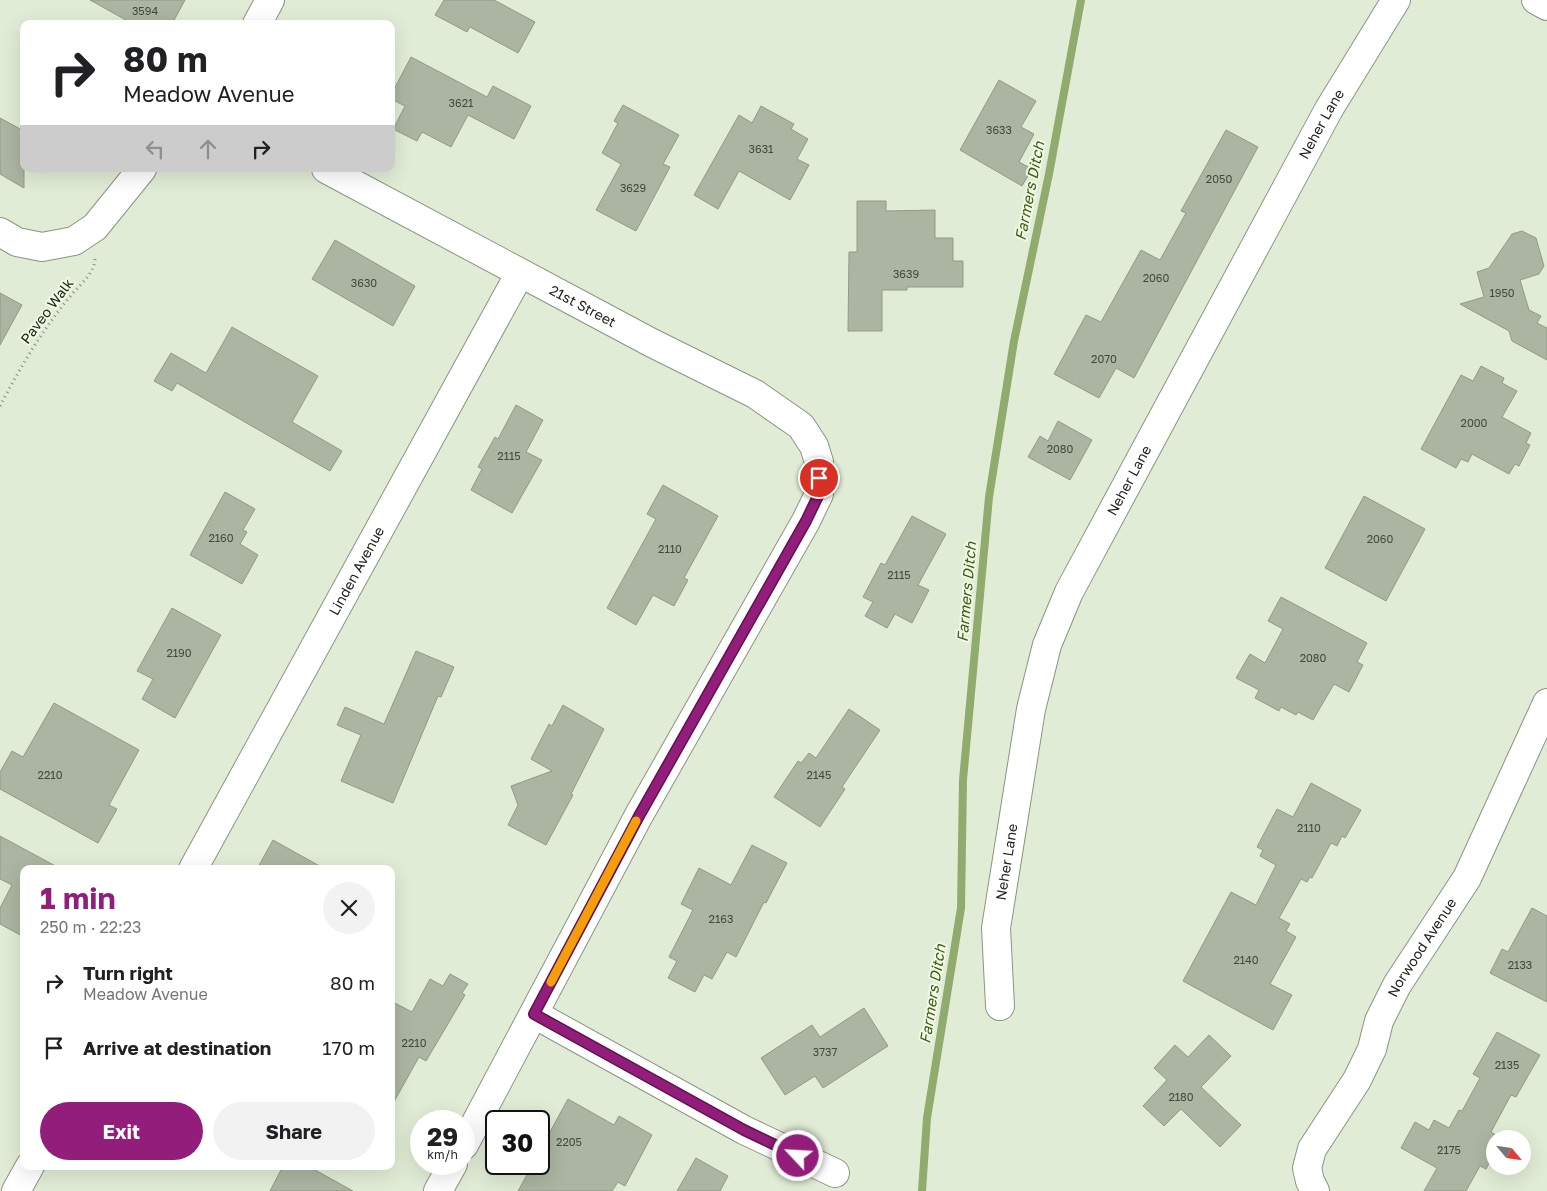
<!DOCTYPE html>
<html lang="en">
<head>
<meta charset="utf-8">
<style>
	:root { --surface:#fff; --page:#f2f2f2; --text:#202124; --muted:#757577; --accent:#931d7a }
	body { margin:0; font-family:"Golos Text",sans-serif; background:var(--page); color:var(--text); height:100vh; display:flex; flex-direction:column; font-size:19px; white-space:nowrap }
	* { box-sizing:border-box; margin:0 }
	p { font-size:16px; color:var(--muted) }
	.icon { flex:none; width:28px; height:28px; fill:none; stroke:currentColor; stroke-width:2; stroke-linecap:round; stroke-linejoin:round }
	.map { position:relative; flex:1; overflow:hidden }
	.details { position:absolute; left:20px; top:865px; width:375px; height:305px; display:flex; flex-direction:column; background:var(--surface); border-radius:10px; box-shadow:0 5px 20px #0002 }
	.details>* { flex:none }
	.banner { position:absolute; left:20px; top:20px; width:375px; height:152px; border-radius:10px; box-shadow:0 5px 20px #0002; background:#fff; color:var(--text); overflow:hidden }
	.needle { width:32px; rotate:119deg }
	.tools { position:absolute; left:1486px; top:1130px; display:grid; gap:10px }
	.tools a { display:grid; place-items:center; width:45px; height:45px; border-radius:50%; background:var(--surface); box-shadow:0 5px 20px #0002; font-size:25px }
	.speed { position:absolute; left:410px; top:1110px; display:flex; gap:10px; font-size:25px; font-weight:700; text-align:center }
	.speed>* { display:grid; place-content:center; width:65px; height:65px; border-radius:50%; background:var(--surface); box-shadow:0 5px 20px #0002; line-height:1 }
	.speed small { font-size:12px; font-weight:400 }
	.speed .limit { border:2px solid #111; border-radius:8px; background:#fff; color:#111 }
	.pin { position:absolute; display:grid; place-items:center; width:42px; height:42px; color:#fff; margin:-21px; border:2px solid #fff; border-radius:50%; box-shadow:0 1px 5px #0007 }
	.me { position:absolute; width:55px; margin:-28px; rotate:295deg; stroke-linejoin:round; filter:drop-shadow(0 0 4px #0008) }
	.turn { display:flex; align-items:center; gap:18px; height:105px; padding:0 20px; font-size:22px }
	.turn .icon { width:65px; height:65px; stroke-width:2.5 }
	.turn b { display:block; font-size:35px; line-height:42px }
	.lanes { display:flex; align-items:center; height:48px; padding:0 20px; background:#0003; justify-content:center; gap:25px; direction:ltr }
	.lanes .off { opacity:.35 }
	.round { display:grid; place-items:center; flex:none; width:52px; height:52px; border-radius:26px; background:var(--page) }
	.headline { display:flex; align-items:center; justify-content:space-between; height:85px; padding:0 20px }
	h1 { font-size:30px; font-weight:700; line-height:38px; color:var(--accent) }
	.button { display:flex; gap:10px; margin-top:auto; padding:10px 20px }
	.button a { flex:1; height:58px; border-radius:30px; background:var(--accent); color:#fff; font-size:20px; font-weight:700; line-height:58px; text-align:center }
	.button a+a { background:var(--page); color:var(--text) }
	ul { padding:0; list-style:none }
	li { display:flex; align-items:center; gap:15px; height:65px; padding:0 20px }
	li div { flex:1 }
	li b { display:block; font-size:19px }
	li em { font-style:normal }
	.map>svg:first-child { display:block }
</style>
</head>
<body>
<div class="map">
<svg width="1547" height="1191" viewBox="0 0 1547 1191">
	<rect width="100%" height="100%" fill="#e1ecd6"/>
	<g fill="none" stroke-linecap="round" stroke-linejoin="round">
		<!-- stream -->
		<path stroke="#8fab6d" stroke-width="8" d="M922 1191 927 1118 961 908 963 780 989 497 1014 341 1049 174 1081 0"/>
	</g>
	<!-- building -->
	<g fill="#abb5a1" stroke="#909a86">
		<path d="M90 0H185L172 24H133Z"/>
		<path d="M444 0H494L535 22 518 53 470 27 467 32 435 15Z"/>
		<path d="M411 57 487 97 493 86 531 106 514 139 468 115 451 147 422 132 417 141 393 129 405 106 391 99V95Z"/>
		<path d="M999 80 1036 101 1021 127 1034 134 1019 162 1032 169 1022 186 960 150Z"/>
		<path d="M623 105 679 135 663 164 670 167 636 231 596 210 621 164 602 153 618 123 614 121Z"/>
		<path d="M761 106 794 124 791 129 808 139 797 159 809 165 790 200 739 171 718 209 694 195 739 115 752 123Z"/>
		<path d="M0 118 24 131V188L0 174Z"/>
		<path d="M1226 130 1258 147 1134 378 1116 368 1099 398 1054 374 1086 315 1101 322 1141 250 1160 260 1186 213 1181 211Z"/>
		<path d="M857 201H886V211L935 210V238H953V261H963V287H907V290H882V331H848L849 252H857Z"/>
		<path d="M1522 231 1536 238 1544 266 1539 274 1520 280 1529 310 1541 316 1537 323 1547 328V360L1512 341 1509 331 1460 304 1484 297 1477 272 1489 268 1512 234Z"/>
		<path d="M335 240 415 286 393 326 312 279Z"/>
		<path d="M0 293 22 305 0 345Z"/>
		<path d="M232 327 318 376 292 422 342 451 330 471 177 383 172 391 154 381 171 353 206 373Z"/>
		<path d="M1481 366 1504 378 1502 383 1517 391 1502 417 1531 433 1526 443 1530 445 1519 466 1515 464 1509 474 1472 454 1468 462 1461 459 1456 468 1421 449 1461 375 1473 381Z"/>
		<path d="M516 405 543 420 526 452 542 460 512 513 471 490 482 469 478 467 495 437 498 439Z"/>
		<path d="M1058 421 1092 440 1070 480 1028 457 1040 436 1048 441Z"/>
		<path d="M663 485 718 516 684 578 688 580 674 606 653 595 636 625 607 608 656 519 647 514Z"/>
		<path d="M225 492 255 509 243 530 247 532 240 544 258 555 242 584 190 555Z"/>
		<path d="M1364 496 1425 529 1386 601 1325 568Z"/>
		<path d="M912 516 946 534 918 585 929 590 912 623 895 614 887 628 865 616 873 602 863 597 881 563 885 565Z"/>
		<path d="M1281 597 1367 643 1357 662 1363 665 1349 692 1334 684 1313 720 1298 712 1296 715 1281 707 1279 711 1255 698 1259 690 1236 678 1250 654 1265 663 1283 629 1268 621Z"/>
		<path d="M172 608 221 635 175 718 142 699 153 679 137 671Z"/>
		<path d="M416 651 454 667 441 697 438 696 393 803 341 781 361 735 337 725 345 707 384 724Z"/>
		<path d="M54 703 139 750 109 805 117 809 98 843 0 789V772L12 751 23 757Z"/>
		<path d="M563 705 604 729 571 794 573 795 546 845 508 825 518 805 511 786 552 771 531 759 549 724 552 726Z"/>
		<path d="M849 709 880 730 842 787 845 789 820 827 774 797 798 761 801 763 809 753 816 758Z"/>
		<path d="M1311 783 1361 810 1345 838 1342 836 1337 846 1331 843 1312 878 1310 877 1307 882 1301 879 1279 918 1290 924 1286 931 1296 937 1270 984 1292 995 1273 1030 1183 981 1231 892 1256 905 1276 865 1260 856 1263 850 1257 847 1277 809 1293 817Z"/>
		<path d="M0 836 61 869H24V937L0 924V908L12 885 0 879Z"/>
		<path d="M273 840 325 869H257Z"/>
		<path d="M752 845 787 863 766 903 764 902 736 957 727 952 712 979 704 975 695 992 668 978 677 961 669 957 693 910 681 904 699 868 731 885Z"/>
		<path d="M1532 908 1547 916V1002L1490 973 1502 949 1508 952Z"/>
		<path d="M450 974 468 984 462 993 465 995 426 1061 419 1057 391 1107V1001L412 1012 430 979 443 986Z"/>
		<path d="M864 1008 888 1046 823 1088 815 1076 785 1095 761 1058 812 1025 820 1037Z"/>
		<path d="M1497 1032 1540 1055 1516 1097 1511 1095 1491 1132 1502 1139H1495V1152L1486 1169 1480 1166 1466 1191H1424L1437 1168 1401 1148 1415 1122 1429 1130 1434 1120 1449 1128 1459 1110 1462 1111 1480 1078 1473 1074Z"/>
		<path d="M1209 1035 1231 1056 1201 1087 1241 1125 1220 1147 1181 1109 1164 1126 1143 1106 1167 1080 1154 1068 1175 1045 1188 1057Z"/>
		<path d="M568 1099 614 1125 619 1116 652 1135 625 1186 618 1182 612 1191H518L533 1164H539V1152Z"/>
		<path d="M696 1158 728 1176 720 1191H677Z"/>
		<path d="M283 1166H308L353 1191H270Z"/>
	</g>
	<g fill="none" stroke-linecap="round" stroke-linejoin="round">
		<!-- minor casing -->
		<g stroke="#8b9480" stroke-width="30">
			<g id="minor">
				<path d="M1536 0 1547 6"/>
				<path d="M257 24 270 0"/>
				<path id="s1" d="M326 169 652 343 755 394 801 426 814 446 819 462V494L806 521 639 815 464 1145"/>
				<path d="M0 232 17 242 42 247 74 241 95 227 142 169"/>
				<path id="s2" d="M193 869 520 273"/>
				<path id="s3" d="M1000 1006 996 928 1031 709 1047 645 1069 592 1329 109 1396 0"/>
				<path d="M534 1014 744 1130 835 1173"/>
				<path d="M16 1191 30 1166"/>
				<path d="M438 1191 453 1164"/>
				<path id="s4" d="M1315 1191 1310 1181 1307 1168 1312 1149 1357 1080 1372 1049 1379 1021 1397 985 1467 878 1547 703"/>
			</g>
		</g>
		<!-- path -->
		<path stroke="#838a7b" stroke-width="3" stroke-dasharray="1 4" stroke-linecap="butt" d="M0 406C21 366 44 327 73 293 83 282 94 273 95 259"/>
		<!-- minor -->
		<use href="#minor" stroke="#fff" stroke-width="28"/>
	</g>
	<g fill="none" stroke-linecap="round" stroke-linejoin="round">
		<!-- route casing -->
		<g stroke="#60134f" stroke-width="12">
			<path id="route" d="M798 1156 744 1130 534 1014 639 816 806 521 819 494V478"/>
		</g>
		<!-- route -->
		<use href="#route" stroke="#931d7a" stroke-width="9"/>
		<!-- slow -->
		<path stroke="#f59e0b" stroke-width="9" d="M551 982 636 821"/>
	</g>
	<g text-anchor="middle" stroke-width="4" stroke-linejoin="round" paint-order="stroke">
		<!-- number labels -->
		<g font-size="11" fill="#43483d">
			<text x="145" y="15">3594</text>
			<text x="461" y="107">3621</text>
			<text x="999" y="134">3633</text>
			<text x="761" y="153">3631</text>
			<text x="1219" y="183">2050</text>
			<text x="633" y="192">3629</text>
			<text x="906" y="278">3639</text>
			<text x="1156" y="282">2060</text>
			<text x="364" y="287">3630</text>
			<text x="1502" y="297">1950</text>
			<text x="1104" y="363">2070</text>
			<text x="1474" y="427">2000</text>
			<text x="1060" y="453">2080</text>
			<text x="509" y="460">2115</text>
			<text x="221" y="542">2160</text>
			<text x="1380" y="543">2060</text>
			<text x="670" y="553">2110</text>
			<text x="899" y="579">2115</text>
			<text x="179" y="657">2190</text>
			<text x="1313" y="662">2080</text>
			<text x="50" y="779">2210</text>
			<text x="819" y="779">2145</text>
			<text x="1309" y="832">2110</text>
			<text x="721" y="923">2163</text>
			<text x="1246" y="964">2140</text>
			<text x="1520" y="969">2133</text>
			<text x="414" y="1047">2210</text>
			<text x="825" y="1056">3737</text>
			<text x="1507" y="1069">2135</text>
			<text x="1181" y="1101">2180</text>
			<text x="569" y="1146">2205</text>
			<text x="1449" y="1154">2175</text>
		</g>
		<!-- street labels -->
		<g font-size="14" fill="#20241c" stroke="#eff9e4">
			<text dy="5" stroke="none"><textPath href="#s3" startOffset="955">Neher Lane</textPath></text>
			<text dy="5" stroke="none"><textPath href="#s1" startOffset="291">21st Street</textPath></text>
			<text transform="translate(47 311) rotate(-53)" y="5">Paveo Walk</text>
			<text dy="5" stroke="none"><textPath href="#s3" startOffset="550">Neher Lane</textPath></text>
			<text dy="5" stroke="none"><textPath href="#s2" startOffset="340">Linden Avenue</textPath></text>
			<text dy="5" stroke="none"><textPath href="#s3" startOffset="145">Neher Lane</textPath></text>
			<text dy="5" stroke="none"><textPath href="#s4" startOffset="275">Norwood Avenue</textPath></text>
		</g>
		<!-- water labels -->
		<g font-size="15" font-style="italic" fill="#3f5917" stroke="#eff9e4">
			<text transform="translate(1030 191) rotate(-79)" y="5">Farmers Ditch</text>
			<text transform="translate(967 592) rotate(-85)" y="5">Farmers Ditch</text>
			<text transform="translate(933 994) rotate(-81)" y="5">Farmers Ditch</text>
		</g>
	</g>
</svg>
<div class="tools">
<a><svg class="needle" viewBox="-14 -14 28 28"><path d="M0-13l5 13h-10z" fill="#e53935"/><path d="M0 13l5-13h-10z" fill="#757577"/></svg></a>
</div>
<div class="speed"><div>29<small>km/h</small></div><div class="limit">30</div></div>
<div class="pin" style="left:819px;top:478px;background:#d93025"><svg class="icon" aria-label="arrive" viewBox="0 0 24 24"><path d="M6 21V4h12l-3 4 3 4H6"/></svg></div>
<svg class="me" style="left:798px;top:1156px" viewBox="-20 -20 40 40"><circle r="17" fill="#931d7a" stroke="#fff" stroke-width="3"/><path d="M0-11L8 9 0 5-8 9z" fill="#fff"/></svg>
<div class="banner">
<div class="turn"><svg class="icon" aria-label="right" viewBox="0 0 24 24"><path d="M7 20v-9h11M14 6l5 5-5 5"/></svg><div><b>80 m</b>Meadow Avenue</div></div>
<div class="lanes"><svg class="icon off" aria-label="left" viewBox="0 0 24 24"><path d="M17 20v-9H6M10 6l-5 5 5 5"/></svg><svg class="icon off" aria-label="ahead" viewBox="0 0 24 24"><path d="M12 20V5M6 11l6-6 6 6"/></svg><svg class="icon" aria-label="right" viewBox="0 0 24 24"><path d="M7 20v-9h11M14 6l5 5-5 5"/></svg></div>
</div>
<section class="details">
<div class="headline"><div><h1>1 min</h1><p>250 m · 22:23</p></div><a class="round"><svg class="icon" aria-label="close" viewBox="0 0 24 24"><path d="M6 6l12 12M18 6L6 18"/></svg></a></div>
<ul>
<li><svg class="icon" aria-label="right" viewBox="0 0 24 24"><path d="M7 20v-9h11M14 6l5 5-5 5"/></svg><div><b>Turn right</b><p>Meadow Avenue</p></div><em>80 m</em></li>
<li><svg class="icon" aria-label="arrive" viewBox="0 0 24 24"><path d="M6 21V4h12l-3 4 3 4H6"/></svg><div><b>Arrive at destination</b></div><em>170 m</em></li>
</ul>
<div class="button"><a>Exit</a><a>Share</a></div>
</section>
</div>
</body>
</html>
